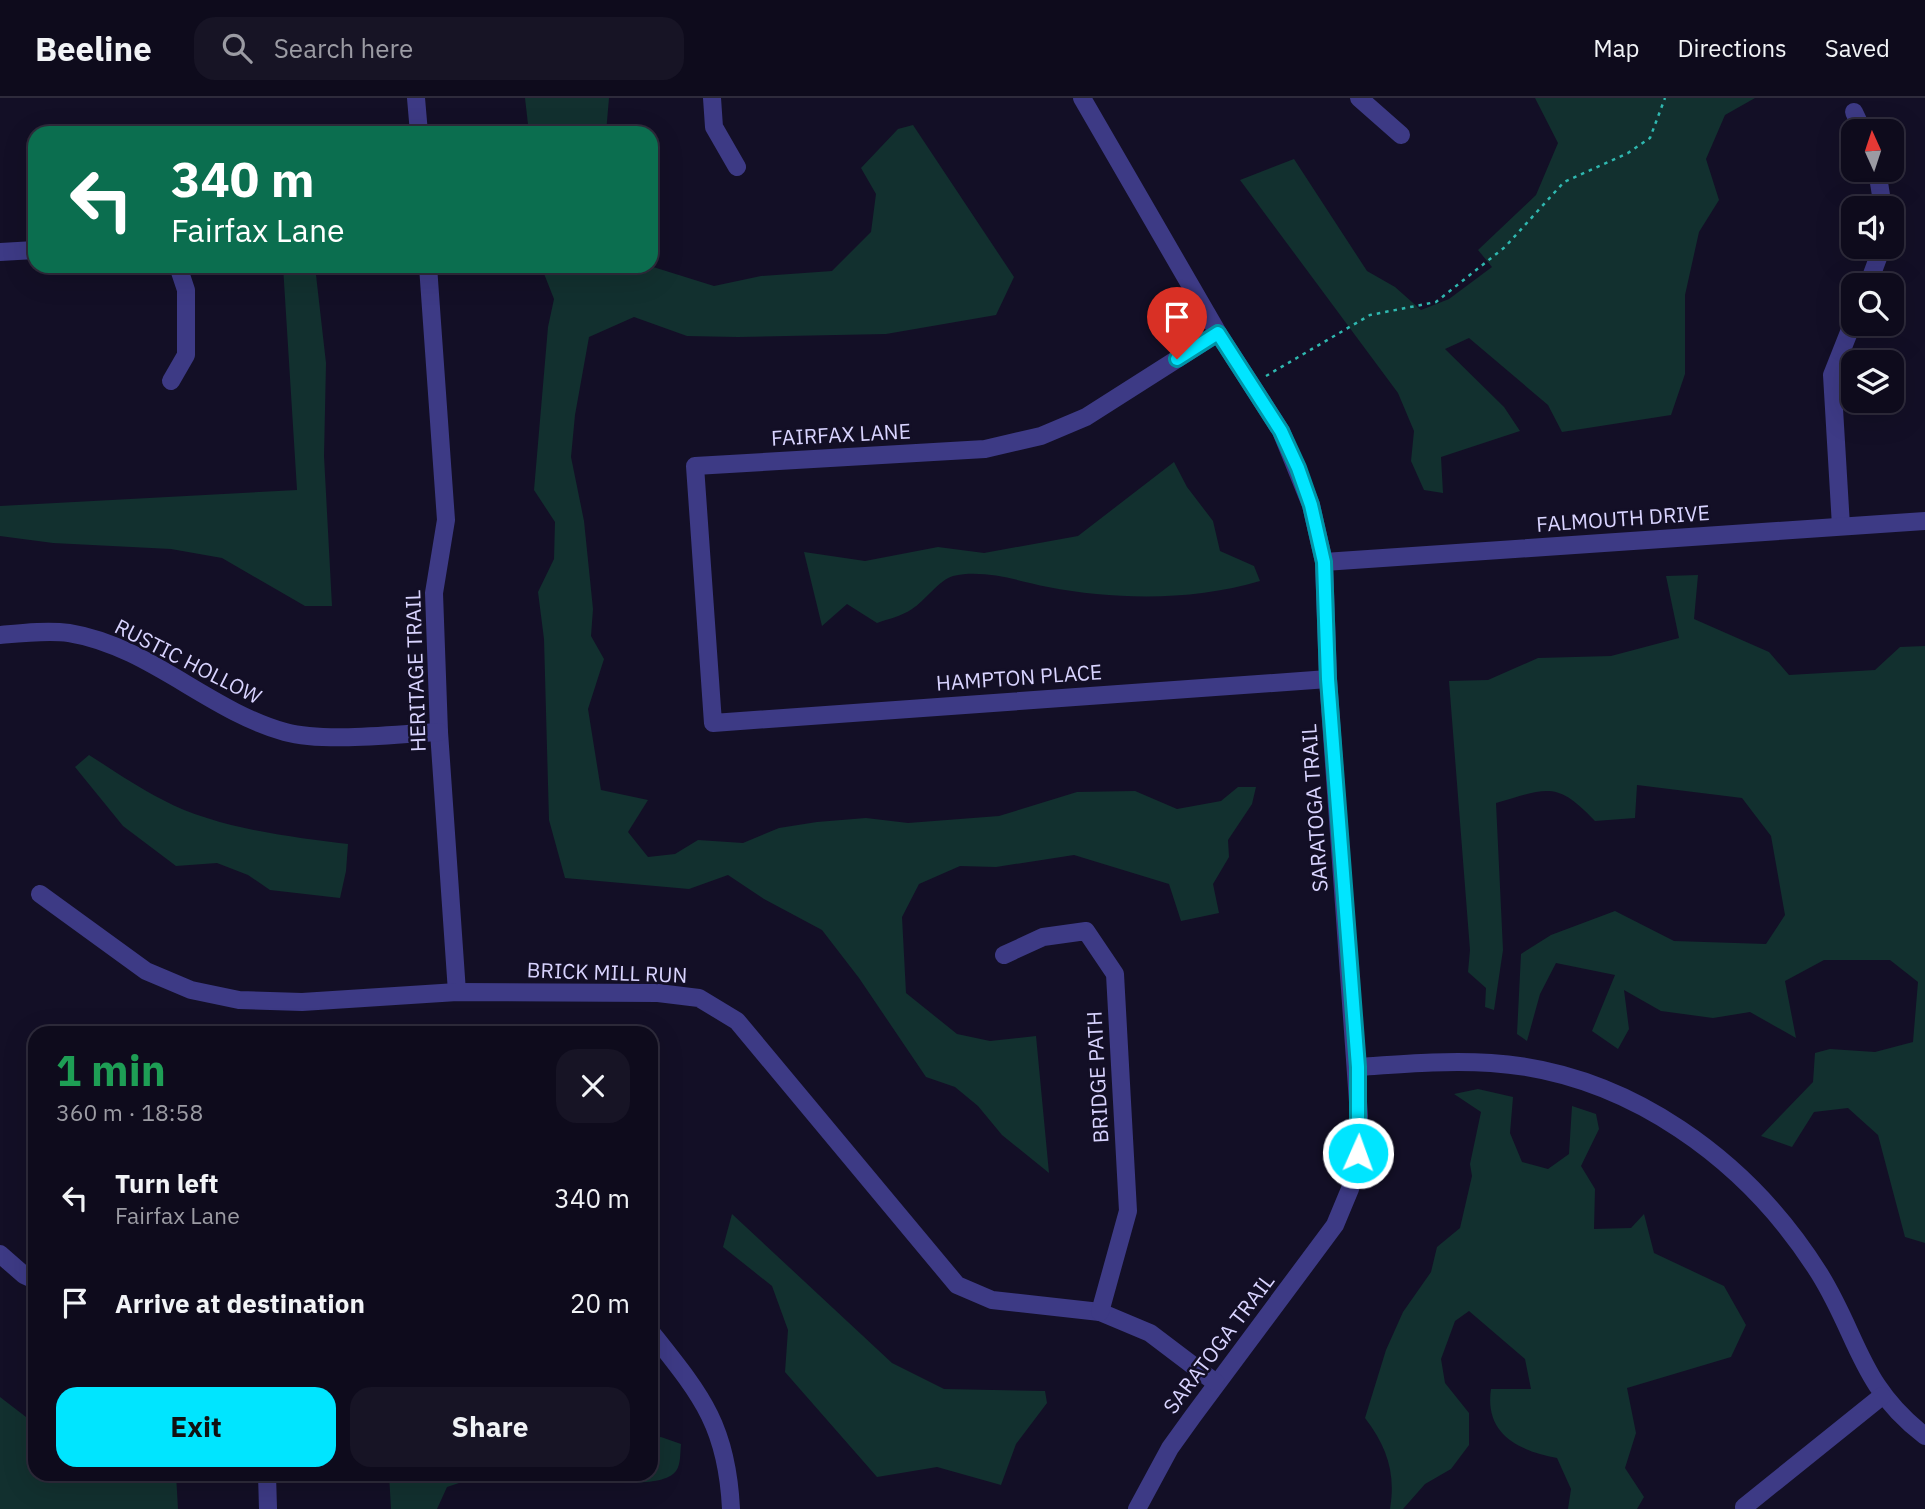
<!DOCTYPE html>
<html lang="en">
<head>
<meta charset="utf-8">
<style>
	:root { --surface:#0e0b1c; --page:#171425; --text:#f1f3f6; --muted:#9b9ba3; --line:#2e2b3b; --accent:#00e5ff }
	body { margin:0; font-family:"IBM Plex Sans",sans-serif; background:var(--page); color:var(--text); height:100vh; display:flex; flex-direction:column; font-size:26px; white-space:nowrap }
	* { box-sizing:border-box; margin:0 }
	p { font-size:23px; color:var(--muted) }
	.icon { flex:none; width:38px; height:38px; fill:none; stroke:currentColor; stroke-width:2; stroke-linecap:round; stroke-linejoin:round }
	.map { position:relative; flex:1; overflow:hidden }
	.side { position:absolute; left:28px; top:928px; width:630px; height:455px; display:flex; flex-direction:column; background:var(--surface); border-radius:21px; box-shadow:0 7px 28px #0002,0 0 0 2px var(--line) }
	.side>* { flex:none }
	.top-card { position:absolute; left:28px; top:28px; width:630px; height:147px; border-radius:21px; box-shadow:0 7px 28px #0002,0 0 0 2px var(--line); background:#0b6e4f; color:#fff; overflow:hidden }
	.needle { width:46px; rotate:357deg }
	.controls { position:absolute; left:1841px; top:21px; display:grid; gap:14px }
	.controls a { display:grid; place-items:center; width:63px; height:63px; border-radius:14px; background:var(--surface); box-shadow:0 7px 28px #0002,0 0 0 2px var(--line); font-size:35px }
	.pin { position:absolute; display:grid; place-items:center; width:60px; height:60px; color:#fff; margin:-72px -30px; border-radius:50% 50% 50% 0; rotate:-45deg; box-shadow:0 0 7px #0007 }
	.pin .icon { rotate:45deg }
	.me { position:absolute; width:77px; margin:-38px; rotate:2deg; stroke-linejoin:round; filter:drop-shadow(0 0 5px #0008) }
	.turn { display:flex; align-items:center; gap:24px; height:147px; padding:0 28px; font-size:32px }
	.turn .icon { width:91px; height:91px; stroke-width:2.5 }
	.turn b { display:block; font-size:49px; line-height:60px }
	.round { display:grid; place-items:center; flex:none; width:74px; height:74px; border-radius:21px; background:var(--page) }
	.summary { display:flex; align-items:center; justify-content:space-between; height:119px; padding:0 28px }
	h1 { font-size:42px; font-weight:800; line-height:52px; color:#1e9e55 }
	.button { display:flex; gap:14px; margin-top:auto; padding:14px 28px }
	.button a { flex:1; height:80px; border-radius:21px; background:var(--accent); color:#111; font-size:28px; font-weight:800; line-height:80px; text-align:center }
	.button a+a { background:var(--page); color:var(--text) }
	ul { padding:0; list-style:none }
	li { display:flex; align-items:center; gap:21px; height:105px; padding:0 28px }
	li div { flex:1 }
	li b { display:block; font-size:26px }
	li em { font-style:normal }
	header { display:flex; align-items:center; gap:42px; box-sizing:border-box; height:98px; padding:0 35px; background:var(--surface); border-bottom:2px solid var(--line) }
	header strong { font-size:33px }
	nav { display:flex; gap:38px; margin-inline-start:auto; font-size:24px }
	.search { width:490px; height:63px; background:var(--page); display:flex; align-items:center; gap:18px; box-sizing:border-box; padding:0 24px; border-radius:21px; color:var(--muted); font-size:26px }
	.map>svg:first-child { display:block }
</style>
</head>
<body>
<header>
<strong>Beeline</strong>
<div class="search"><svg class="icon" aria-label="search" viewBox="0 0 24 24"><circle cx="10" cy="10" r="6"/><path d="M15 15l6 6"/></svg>Search here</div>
<nav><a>Map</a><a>Directions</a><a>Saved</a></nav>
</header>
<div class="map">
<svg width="1925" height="1411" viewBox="0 0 1925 1411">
	<rect width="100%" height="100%" fill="#130f26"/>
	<!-- green -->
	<g fill="#12302f">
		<path d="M525 0H609L606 35H529Z"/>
		<path d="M1535 0H1755L1725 17 1706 61 1719 102 1699 134 1685 197V276L1671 317 1562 334 1548 307 1469 240 1445 251 1504 309 1520 333 1441 359 1443 395 1424 392 1411 363 1414 333 1398 295 1240 82 1294 61 1367 173 1395 189 1421 212 1449 201 1492 169 1478 152 1536 97 1558 45Z"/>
		<path d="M913 27 1014 179 996 217 886 236 738 239 687 238 634 219 589 239 575 317 571 359 584 423 593 511 591 538 604 561 588 611 601 692 648 702 628 734 648 759 675 756 698 742 743 745 779 730 817 724 866 720 908 725 999 718 1077 694 1135 693 1177 711 1221 703 1238 689H1256L1252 706 1228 742 1229 759 1213 786 1219 815 1181 823 1169 786 1074 757 996 769 960 768 919 786 902 819 906 895 957 936 990 943 1036 938 1049 1075 1002 1037 978 1008 955 989 926 979 859 880 822 832 764 801 728 777 689 791 565 780 549 722 544 541 538 494 554 461 555 424 534 392 548 229 554 201 541 168H650L714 188 761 178 832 173 871 134 876 96 861 70 898 31Z"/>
		<path d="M283 168H315L326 265 324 358 332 508H305L222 460 171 451 53 445 0 438V408L297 392Z"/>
		<path d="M1174 364 1187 389 1213 423 1220 453 1254 468 1260 483C1193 503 1116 502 1048 489 1018 483 985 471 953 478 939 482 925 503 912 511 902 518 888 521 877 525L847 506 822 528 804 454 865 463 938 449 984 455 1078 438Z"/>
		<path d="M1698 477 1694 521 1769 554 1789 577 1875 572 1900 549 1925 548V1145L1905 1139 1878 1037 1848 1010 1814 1014 1792 1049 1761 1038 1813 984 1815 955 1830 951 1875 954 1913 944 1918 884 1890 862H1824L1785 883 1796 940 1750 914 1713 920 1661 913 1624 892 1629 931 1618 951 1592 933 1615 877 1556 865 1540 896 1527 943 1517 936 1521 856 1551 837 1615 813 1674 843 1766 846 1785 817 1771 738 1742 700 1637 687 1635 720 1595 723C1556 681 1546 691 1496 705L1503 852 1494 912 1485 909 1486 890 1468 874 1470 852 1449 583 1488 582 1538 560 1611 558 1679 540 1666 478Z"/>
		<path d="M89 657C113 672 137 689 163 702 215 730 290 739 348 746L346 773 340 800 270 792 248 777 217 765 176 768 123 728 75 669Z"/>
		<path d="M1478 991 1513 999 1510 1035 1522 1064 1548 1071 1569 1056 1572 1008 1596 1016 1599 1031 1581 1068 1595 1091 1594 1131 1631 1130 1644 1116 1654 1155 1724 1188 1746 1227 1731 1259 1627 1290 1636 1335 1625 1370 1644 1399 1637 1411H1568L1571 1391 1557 1360C1520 1353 1484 1337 1491 1291H1531L1525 1261 1469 1213 1455 1223 1441 1261 1445 1285 1469 1315V1347L1451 1371 1425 1386 1403 1411H1390C1396 1375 1387 1349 1365 1320L1386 1252 1403 1214 1431 1174 1437 1149 1460 1130 1472 1078 1470 1066 1481 1014 1454 996Z"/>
		<path d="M732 1116 892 1265 944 1291 1045 1293 1047 1305 1016 1346 1001 1387 937 1369 877 1379 785 1274 788 1232 772 1188 723 1149Z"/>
		<path d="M0 1299 26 1319 35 1320V1376H176L178 1411H0Z"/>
		<path d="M661 1339 681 1346C680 1354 681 1366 676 1373 662 1392 596 1383 574 1379L572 1376H651V1340Z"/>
		<path d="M389 1376H486L447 1389 437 1411H391Z"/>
	</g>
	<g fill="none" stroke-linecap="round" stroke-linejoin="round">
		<!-- path -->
		<path stroke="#2fb8b0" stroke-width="2.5" stroke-dasharray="3.5 5" stroke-linecap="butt" d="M1266 278 1370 217 1436 204 1505 149 1564 84 1628 55 1650 40 1665 0"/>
		<!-- minor -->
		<g stroke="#3d3a85" stroke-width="18">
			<path d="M416 0 419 35"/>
			<path d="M712 0 714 29 737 69"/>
			<path d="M1082 0 1218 235 1281 333 1311 407 1324 464 1328 581 1359 1018 1358 1055 1350 1091 1335 1127 1193 1318 1170 1350 1137 1411"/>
			<path d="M1359 0 1401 37"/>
			<path d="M1854 14 1863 33"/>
			<path d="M1877 72 1883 110"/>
			<path d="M0 154 35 152"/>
			<path d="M428 168 446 422 434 495 439 634 457 894"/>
			<path d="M1868 187 1882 149"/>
			<path d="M1218 235 1086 319 1041 338 985 351 695 368 713 625 1328 581"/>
			<path d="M171 283 186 257V192L178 168"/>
			<path d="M1841 428 1832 277 1853 224"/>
			<path d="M1324 464 1925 423"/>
			<path d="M0 537C21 535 48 532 69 535 149 548 209 613 285 634 326 645 396 636 439 634"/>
			<path d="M40 796 146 873 191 892 239 902 302 904 457 894 658 895 699 900 737 923 957 1187 992 1202 1100 1214 1150 1235 1216 1285"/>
			<path d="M1004 857 1043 839 1086 833 1115 876 1128 1113 1100 1214"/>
			<path d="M1358 969C1402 966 1447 962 1491 965 1628 974 1748 1062 1819 1175 1859 1239 1859 1287 1925 1338"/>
			<path d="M0 1156 24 1177 35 1182"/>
			<path d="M651 1234C701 1297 727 1327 731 1411"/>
			<path d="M267 1376 268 1411"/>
			<path d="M1744 1409 1882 1298"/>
		</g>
	</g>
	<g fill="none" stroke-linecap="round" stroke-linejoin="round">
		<!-- route casing -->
		<g stroke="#0095a6" stroke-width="18">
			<path id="route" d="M1177 261 1218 235 1281 333 1298 370 1311 407 1324 464 1328 581 1358 969V1055"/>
		</g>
		<!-- route -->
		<use href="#route" stroke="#00e5ff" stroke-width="12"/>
	</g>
	<g text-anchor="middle" stroke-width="5" stroke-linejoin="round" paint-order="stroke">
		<!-- street labels -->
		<g font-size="21" fill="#d9d4ff" stroke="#130f26">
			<text transform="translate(841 337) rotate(-3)" y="7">FAIRFAX LANE</text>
			<text transform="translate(1623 421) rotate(-4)" y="7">FALMOUTH DRIVE</text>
			<text transform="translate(188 564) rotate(27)" y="7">RUSTIC HOLLOW</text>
			<text transform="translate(416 573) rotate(-92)" y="7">HERITAGE TRAIL</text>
			<text transform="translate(1019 580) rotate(-4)" y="7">HAMPTON PLACE</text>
			<text transform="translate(1315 710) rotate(-94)" y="7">SARATOGA TRAIL</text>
			<text transform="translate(607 875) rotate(2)" y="7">BRICK MILL RUN</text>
			<text transform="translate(1098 979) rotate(-93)" y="7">BRIDGE PATH</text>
			<text transform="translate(1219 1246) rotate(-53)" y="7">SARATOGA TRAIL</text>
		</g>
	</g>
</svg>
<div class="controls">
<a><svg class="needle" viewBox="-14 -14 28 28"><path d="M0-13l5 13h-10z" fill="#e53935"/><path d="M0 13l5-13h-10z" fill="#9b9ba3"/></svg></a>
<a><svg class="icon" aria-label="sound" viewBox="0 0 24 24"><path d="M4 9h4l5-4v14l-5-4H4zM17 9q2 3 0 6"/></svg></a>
<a><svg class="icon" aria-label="search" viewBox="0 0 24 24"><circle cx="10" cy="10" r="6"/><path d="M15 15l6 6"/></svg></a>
<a><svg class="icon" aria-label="layers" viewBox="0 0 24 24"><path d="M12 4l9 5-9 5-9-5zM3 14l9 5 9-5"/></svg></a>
</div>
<div class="pin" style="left:1177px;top:261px;background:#d93025"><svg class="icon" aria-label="arrive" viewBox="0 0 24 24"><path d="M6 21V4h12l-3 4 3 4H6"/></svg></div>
<svg class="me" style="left:1358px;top:1055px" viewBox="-20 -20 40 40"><circle r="17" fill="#00e5ff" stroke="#fff" stroke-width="3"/><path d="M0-11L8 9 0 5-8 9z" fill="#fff"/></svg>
<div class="top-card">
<div class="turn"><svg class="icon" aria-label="left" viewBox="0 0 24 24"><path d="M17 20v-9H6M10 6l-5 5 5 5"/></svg><div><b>340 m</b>Fairfax Lane</div></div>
</div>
<section class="side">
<div class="summary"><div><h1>1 min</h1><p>360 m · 18:58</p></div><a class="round"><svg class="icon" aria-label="close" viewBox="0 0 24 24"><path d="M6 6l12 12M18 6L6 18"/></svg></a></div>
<ul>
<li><svg class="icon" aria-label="left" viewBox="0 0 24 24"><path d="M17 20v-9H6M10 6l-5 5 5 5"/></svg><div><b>Turn left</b><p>Fairfax Lane</p></div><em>340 m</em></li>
<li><svg class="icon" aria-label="arrive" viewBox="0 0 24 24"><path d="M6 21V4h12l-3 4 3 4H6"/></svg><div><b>Arrive at destination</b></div><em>20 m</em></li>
</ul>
<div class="button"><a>Exit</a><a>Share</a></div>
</section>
</div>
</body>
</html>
